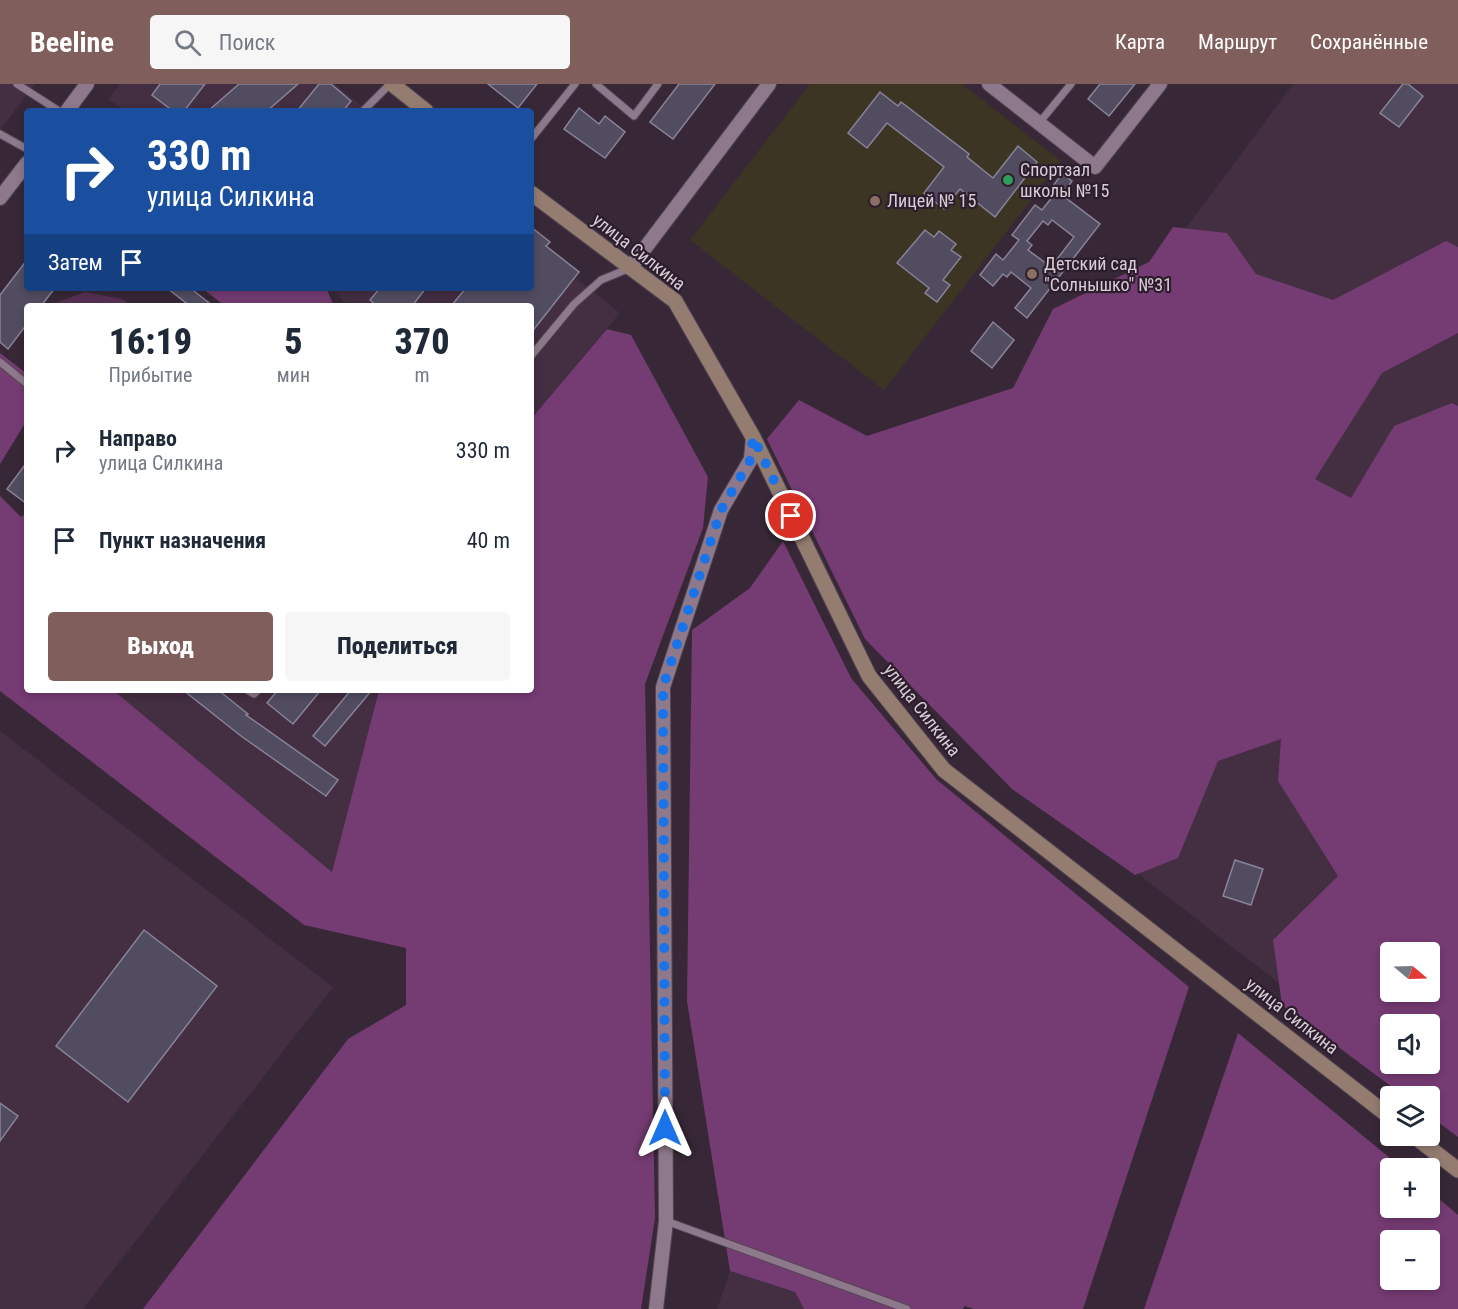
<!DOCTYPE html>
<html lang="ru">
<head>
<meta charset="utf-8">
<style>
	:root { --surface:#fff; --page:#f6f6f7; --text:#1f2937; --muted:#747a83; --accent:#7f5e5c }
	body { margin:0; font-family:"Roboto Condensed",sans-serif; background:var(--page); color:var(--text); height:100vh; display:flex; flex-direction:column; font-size:22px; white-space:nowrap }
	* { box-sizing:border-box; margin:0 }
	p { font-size:20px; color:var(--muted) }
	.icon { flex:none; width:33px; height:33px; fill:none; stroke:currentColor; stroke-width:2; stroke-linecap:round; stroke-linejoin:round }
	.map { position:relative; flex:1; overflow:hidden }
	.sheet { position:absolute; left:24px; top:219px; width:510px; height:390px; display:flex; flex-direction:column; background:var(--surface); border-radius:6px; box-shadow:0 3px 9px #0003 }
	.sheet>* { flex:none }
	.hud { position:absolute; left:24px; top:24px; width:510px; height:183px; border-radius:6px; box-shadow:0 3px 9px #0003; background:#1a4fa0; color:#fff; overflow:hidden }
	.needle { width:39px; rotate:109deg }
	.tools { position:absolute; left:1380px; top:858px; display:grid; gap:12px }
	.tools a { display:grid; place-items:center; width:60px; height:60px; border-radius:6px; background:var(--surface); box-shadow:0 3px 9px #0003; font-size:30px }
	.pin { position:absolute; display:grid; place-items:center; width:51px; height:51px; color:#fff; margin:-26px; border:3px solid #fff; border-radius:50%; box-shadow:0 2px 6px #0007 }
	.me { position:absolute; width:66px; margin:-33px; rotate:0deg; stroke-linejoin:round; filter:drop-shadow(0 0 4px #0008) }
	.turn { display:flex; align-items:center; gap:21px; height:126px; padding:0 24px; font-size:27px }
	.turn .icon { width:78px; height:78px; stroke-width:2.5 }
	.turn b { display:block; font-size:42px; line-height:51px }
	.then { display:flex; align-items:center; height:57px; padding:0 24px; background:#0003; gap:12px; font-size:22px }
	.eta { display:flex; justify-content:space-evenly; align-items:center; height:102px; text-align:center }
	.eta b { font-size:36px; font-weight:800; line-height:42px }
	.action { display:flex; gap:12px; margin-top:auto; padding:12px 24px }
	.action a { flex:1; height:69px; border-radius:6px; background:var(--accent); color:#fff; font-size:24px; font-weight:800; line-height:69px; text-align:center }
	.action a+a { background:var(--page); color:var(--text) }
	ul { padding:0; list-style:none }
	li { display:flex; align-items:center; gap:18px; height:90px; padding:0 24px }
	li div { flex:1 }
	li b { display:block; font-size:22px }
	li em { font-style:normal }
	header { display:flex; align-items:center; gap:36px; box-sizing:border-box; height:84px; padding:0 30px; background:var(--accent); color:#fff }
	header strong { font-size:28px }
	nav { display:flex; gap:33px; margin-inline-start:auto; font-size:21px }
	.search { width:420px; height:54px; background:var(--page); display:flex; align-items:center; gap:15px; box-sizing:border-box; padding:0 21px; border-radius:6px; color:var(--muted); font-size:22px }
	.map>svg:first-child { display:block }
</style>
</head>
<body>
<header>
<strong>Beeline</strong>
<div class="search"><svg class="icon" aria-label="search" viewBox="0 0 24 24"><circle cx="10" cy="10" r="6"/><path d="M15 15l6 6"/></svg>Поиск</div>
<nav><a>Карта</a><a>Маршрут</a><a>Сохранённые</a></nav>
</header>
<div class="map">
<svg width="1458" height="1225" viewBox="0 0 1458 1225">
	<rect width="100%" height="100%" fill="#382837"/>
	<!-- built -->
	<g fill="#432e42" fill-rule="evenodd">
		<path d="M0 0H35L0 46Z"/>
		<path d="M120 0H335L368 27H126L108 15Z"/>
		<path d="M1293 0H1458V1039L1430 1012H1424L992 676 895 537ZM1390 868H1430V908H1390ZM1390 940H1430V980H1390Z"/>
		<path d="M531 158 620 229 531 335V222H348L331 204H531Z"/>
		<path d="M113 606H379L332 788Z"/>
		<path d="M0 647 333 903 83 1225H0Z"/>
		<path d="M730 1187 795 1208 804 1225H717Z"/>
	</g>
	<!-- education -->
	<path fill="#3c3524" d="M810 0H962L1061 77 884 306 690 156Z"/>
	<!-- green -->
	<path fill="#573055" d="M85 208 122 215 132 222H55L58 218Z"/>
	<!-- forest -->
	<g fill="#753c73" fill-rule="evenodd">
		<path d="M1173 143 1227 149 1256 190 1333 216 1446 157 1458 163V249L1382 289 1315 395 1351 414 1394 342 1452 319 1458 322V1053L1430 1032V1012H1404L1282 921 1273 856 1338 792 1278 697 1281 655 1218 677 1178 774 1135 791 1012 705 865 555 767 355 799 316 867 352 1013 304 1053 225 1149 178ZM1430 868V908H1390V868ZM1430 940V980H1390V940Z"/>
		<path d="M202 204H319L327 206 334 222H225Z"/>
		<path d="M607 245 631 251 708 393 703 444 645 600 655 1134 641 1225H143L348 955 406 921V864L304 841 0 607V412L21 433 27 428V606H113L332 788 379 606H531V335Z"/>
		<path d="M0 269 27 290V336L0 380Z"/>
		<path d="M783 457 851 594 936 695 1189 903 1083 1225H974L965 1222 962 1225H804L795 1208 730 1187 687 917 692 546 750 504Z"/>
		<path d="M1238 949 1402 1084H1390V1124H1430V1107L1458 1131V1225H1144ZM1430 1156V1196H1390V1156Z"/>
	</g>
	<!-- building -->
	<g fill="#524c61" stroke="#89839a" stroke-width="1.5" fill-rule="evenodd">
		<path d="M160 0H205L184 27H173L152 11Z"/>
		<path d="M239 0H298L267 27H208Z"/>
		<path d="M319 0H331L351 17 343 27H297Z"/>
		<path d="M488 0H537L518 24Z"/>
		<path d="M679 0H715L673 55 650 38Z"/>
		<path d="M1100 0H1135L1109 32 1088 15Z"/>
		<path d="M1403 0H1408L1423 12 1399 43 1380 29Z"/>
		<path d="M880 8 898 22 901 18 969 70 967 73 993 94 1018 62 1037 78 995 133 960 105 944 125 924 109 944 83 887 39 867 64 848 49Z"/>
		<path d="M579 24 599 40 605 32 625 48 605 74 564 45Z"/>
		<path d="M1062 90 1072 97 1066 106 1070 109 1066 114 1100 140 1027 234 1015 224 1031 204 1011 188 1007 193 1003 190 993 202 980 191 996 170 1003 176 1019 156 1012 151 1035 121 1042 126 1057 107 1052 103ZM1052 136 1074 153 1051 183 1028 166 1032 161 1027 157 1043 137 1048 141Z"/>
		<path d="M531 143 550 158 546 162 579 188 531 249V222H451L466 204H531Z"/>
		<path d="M925 146 934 153 939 147 956 160 951 166 961 173 943 196 950 201 937 218 925 209 929 204 897 179Z"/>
		<path d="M27 176V204H55L41 222H27V240L8 265 0 258V211Z"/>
		<path d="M167 204H190L213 222H190Z"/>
		<path d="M380 204H426L412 222H377L370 216Z"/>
		<path d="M993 238 1014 256 992 284 971 267Z"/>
		<path d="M27 378V420L7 405Z"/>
		<path d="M183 606H218L248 630 246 631 338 696 326 712 241 652Z"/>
		<path d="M278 606H321L293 640 267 619Z"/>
		<path d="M351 606H372L325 662 313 652Z"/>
		<path d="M1235 776 1263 785 1251 821 1223 812Z"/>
		<path d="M144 846 217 902 128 1018 56 962Z"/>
		<path d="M0 1019 18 1032 0 1057Z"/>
	</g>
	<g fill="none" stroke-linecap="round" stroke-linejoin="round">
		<!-- service casing -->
		<g stroke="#534552" stroke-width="9">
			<g id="service">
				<path d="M17 0 59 27"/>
				<path d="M596 0 634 32 658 0"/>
				<path d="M363 27 390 0"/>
				<path d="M1039 39 1071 0"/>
				<path d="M0 50 27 65"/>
				<path d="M531 55 575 0"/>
				<path d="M531 272 574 220 601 196 630 184"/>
				<path d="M0 278 27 300"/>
				<path d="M247 606 254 610 258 606"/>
				<path d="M666 1137 907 1225"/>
			</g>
		</g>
		<!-- minor casing -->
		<g stroke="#534552" stroke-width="16">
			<g id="minor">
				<path d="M989 0 1095 83 1160 0"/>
				<path d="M67 27 87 0"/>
				<path d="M0 114 27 79"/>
				<path d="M630 184 769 0"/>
				<path d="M656 1225 666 1137 663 603 721 426 751 375 753 353"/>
			</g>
		</g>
		<!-- secondary casing -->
		<g stroke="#534552" stroke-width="17">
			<g id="secondary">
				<path d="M392 0 426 27"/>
				<path d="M531 109 675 217 753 353 869 592 944 686 1390 1033"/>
				<path d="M1414 1052 1458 1086"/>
			</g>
		</g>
		<!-- service -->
		<use href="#service" stroke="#8d798b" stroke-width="7"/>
		<!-- minor -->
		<use href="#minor" stroke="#8d798b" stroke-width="14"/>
		<!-- secondary -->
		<use href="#secondary" stroke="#947c71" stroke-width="15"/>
	</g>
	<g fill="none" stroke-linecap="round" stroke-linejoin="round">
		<!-- route -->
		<path stroke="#1a73e8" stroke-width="10" stroke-dasharray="0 18" d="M665 1044 663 603 721 426 751 375 753 353 791 432"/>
	</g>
	<!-- markers -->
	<circle fill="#2e9e5b" stroke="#2e1e2d" stroke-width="2" cx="1008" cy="96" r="6"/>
	<g fill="#8d6e63" stroke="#2e1e2d" stroke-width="2">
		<circle cx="875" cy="117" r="6"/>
		<circle cx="1032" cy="190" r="6"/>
	</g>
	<g text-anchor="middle" stroke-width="4.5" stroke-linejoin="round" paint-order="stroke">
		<!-- poi labels -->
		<g font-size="18" fill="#d8cdd7" stroke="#2e1e2d" text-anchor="start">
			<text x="1020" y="92">Спортзал<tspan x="1020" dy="21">школы №15</tspan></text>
			<text x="887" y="123">Лицей № 15</text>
			<text x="1044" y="186">Детский сад<tspan x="1044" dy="21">"Солнышко" №31</tspan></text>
		</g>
		<!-- street labels -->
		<g font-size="18" fill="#d8cdd7" stroke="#2e1e2d">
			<text transform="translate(639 168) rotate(38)" y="6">улица Силкина</text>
			<text transform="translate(922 626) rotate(52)" y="6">улица Силкина</text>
			<text transform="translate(1292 932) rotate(38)" y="6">улица Силкина</text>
		</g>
	</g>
</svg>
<div class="tools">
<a><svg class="needle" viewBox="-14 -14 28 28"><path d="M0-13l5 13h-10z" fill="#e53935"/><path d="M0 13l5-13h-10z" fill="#747a83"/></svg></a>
<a><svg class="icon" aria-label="sound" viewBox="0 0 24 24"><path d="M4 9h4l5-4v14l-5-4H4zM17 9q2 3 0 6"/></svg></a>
<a><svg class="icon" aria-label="layers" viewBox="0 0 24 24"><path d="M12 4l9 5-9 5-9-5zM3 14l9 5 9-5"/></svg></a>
<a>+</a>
<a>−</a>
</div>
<div class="pin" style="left:791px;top:432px;background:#d93025"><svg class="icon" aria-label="arrive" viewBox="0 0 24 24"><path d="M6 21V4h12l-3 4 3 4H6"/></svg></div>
<svg class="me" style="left:665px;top:1044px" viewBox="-20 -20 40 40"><path d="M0-17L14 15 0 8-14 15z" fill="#1a73e8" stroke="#fff" stroke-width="4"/></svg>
<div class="hud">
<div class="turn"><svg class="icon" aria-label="right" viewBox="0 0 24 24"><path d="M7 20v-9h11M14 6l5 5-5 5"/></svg><div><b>330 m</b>улица Силкина</div></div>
<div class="then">Затем<svg class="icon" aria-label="arrive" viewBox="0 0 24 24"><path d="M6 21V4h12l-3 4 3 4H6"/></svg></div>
</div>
<section class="sheet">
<div class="eta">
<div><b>16:19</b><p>Прибытие</p></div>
<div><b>5</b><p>мин</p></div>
<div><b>370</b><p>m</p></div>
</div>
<ul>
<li><svg class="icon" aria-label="right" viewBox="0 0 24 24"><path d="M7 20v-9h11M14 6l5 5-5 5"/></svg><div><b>Направо</b><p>улица Силкина</p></div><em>330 m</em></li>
<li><svg class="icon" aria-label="arrive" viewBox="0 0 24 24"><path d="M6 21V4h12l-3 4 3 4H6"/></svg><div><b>Пункт назначения</b></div><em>40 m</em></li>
</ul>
<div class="action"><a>Выход</a><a>Поделиться</a></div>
</section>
</div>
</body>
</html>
